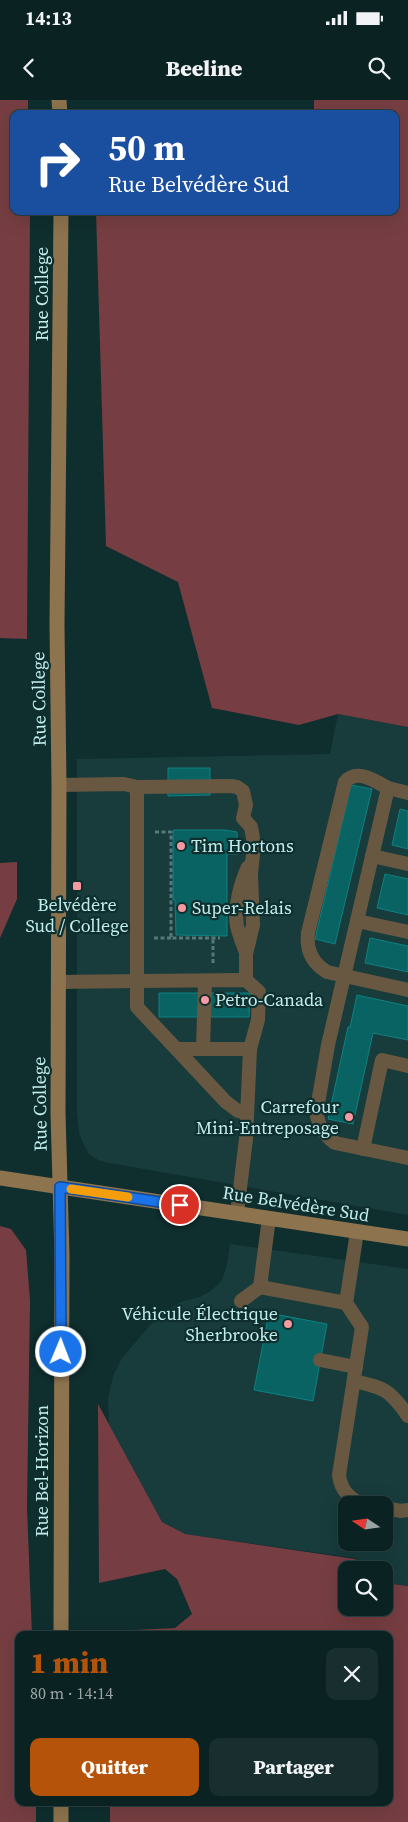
<!DOCTYPE html>
<html lang="fr">
<head>
<meta charset="utf-8">
<style>
	:root { --surface:#0b2222; --page:#192f2f; --text:#f1f3f6; --muted:#9aa4a5; --line:#2b3f40; --accent:#b45309 }
	body { margin:0; font-family:"Source Serif 4",serif; background:var(--page); color:var(--text); height:100vh; display:flex; flex-direction:column; font-size:19px; white-space:nowrap }
	* { box-sizing:border-box; margin:0 }
	p { font-size:16px; color:var(--muted) }
	.icon { flex:none; width:28px; height:28px; fill:none; stroke:currentColor; stroke-width:2; stroke-linecap:round; stroke-linejoin:round }
	.map { position:relative; flex:1; overflow:hidden }
	.panel { position:absolute; left:15px; top:1531px; width:378px; height:175px; display:flex; flex-direction:column; background:var(--surface); border-radius:10px; box-shadow:0 5px 20px #0002,0 0 0 1px var(--line) }
	.panel>* { flex:none }
	.banner { position:absolute; left:10px; top:10px; width:389px; height:105px; border-radius:10px; box-shadow:0 5px 20px #0002,0 0 0 1px var(--line); background:#1a4fa0; color:#fff; overflow:hidden }
	.needle { width:32px; rotate:283deg }
	.tools { position:absolute; left:338px; top:1396px; display:grid; gap:10px }
	.tools a { display:grid; place-items:center; width:55px; height:55px; border-radius:10px; background:var(--surface); box-shadow:0 5px 20px #0002,0 0 0 1px var(--line); font-size:25px }
	.pin { position:absolute; display:grid; place-items:center; width:42px; height:42px; color:#fff; margin:-21px; border:2px solid #fff; border-radius:50%; box-shadow:0 1px 5px #0007 }
	.me { position:absolute; width:55px; margin:-28px; rotate:1deg; stroke-linejoin:round; filter:drop-shadow(0 0 4px #0008) }
	.turn { display:flex; align-items:center; gap:18px; height:105px; padding:0 15px; font-size:22px }
	.turn .icon { width:65px; height:65px; stroke-width:2.5 }
	.turn b { display:block; font-size:35px; line-height:42px }
	.round { display:grid; place-items:center; flex:none; width:52px; height:52px; border-radius:10px; background:var(--page) }
	.overview { display:flex; align-items:center; justify-content:space-between; height:85px; padding:0 15px }
	h1 { font-size:30px; font-weight:800; line-height:38px; color:var(--accent) }
	.primary-button { display:flex; gap:10px; margin-top:auto; padding:10px 15px }
	.primary-button a { flex:1; height:58px; border-radius:10px; background:var(--accent); color:#fff; font-size:20px; font-weight:800; line-height:58px; text-align:center }
	.primary-button a+a { background:var(--page); color:var(--text) }
	.status { display:flex; justify-content:space-between; align-items:center; height:35px; padding:0 25px; background:var(--surface); direction:ltr }
	.status svg { height:14px; fill:currentColor }
	header { display:flex; justify-content:space-between; align-items:center; height:65px; padding:0 15px; background:var(--surface); font-size:22px; font-weight:800 }
	.map>svg:first-child { display:block }
</style>
</head>
<body>
<div class="status"><b>14:13</b><svg viewBox="0 0 49 12"><path d="M0 12V9h3v3zM5 12V6h3v6zM10 12V3h3v9zM15 12V0h3v12zM26 1h20v11H26zM47 4h2v5h-2z"/></svg></div>
<header><svg class="icon" aria-label="back" viewBox="0 0 24 24"><path d="M15 5l-7 7 7 7"/></svg>Beeline<svg class="icon" aria-label="search" viewBox="0 0 24 24"><circle cx="10" cy="10" r="6"/><path d="M15 15l6 6"/></svg></header>
<div class="map">
<svg width="408" height="1722" viewBox="0 0 408 1722">
	<rect width="100%" height="100%" fill="#0f2e2e"/>
	<!-- built -->
	<g fill="#183b3c" fill-rule="evenodd">
		<path d="M338 614 408 627V1115L109 1063 98 1060 89 1054 84 1045 79 1033 77 1013V659L330 654Z"/>
		<path d="M230 1144 408 1169V1486L384 1483V1470H367L355 1458 185 1434 162 1422 109 1324 108 1299 113 1276 122 1258 151 1224 167 1210 183 1201 200 1197 212 1190 222 1180 227 1165ZM346 1405H384V1442H346Z"/>
	</g>
	<!-- green -->
	<g fill="#763e42">
		<path d="M0 0H28V14H14V111H30L27 539 0 538Z"/>
		<path d="M314 0H408V627L338 614 299 625 212 608 178 482 106 446 96 111H395V14H314Z"/>
		<path d="M17 762V799L0 838V763Z"/>
		<path d="M0 1126 11 1129 26 1150 30 1200 27 1408 32 1535H19V1702L36 1703V1722H0Z"/>
		<path d="M98 1304 162 1422 185 1434 355 1459 367 1470H346V1508H384V1483L408 1486V1722H110V1703L389 1702V1535H113V1531L175 1528 192 1514 177 1479 165 1469 99 1483Z"/>
	</g>
	<!-- building -->
	<g fill="#0a6363" stroke="#0e8181">
		<path d="M168 668H210V695L168 696Z"/>
		<path d="M351 685 372 689 335 844 315 839Z"/>
		<path d="M400 709 408 711V749L392 745Z"/>
		<path d="M173 730H225L237 732 238 754H227V836L176 835 175 800H173Z"/>
		<path d="M385 774 408 779V815L377 808Z"/>
		<path d="M370 838 408 846V872L365 863Z"/>
		<path d="M159 893H250L249 917H159Z"/>
		<path d="M357 895 408 906V940L373 933 353 1024 328 1019 348 927H350Z"/>
		<path d="M269 1213 327 1224 313 1301 254 1290Z"/>
	</g>
	<g fill="none" stroke-linecap="round" stroke-linejoin="round">
		<!-- path -->
		<g stroke="#557978" stroke-width="3" stroke-dasharray="4 2.5" stroke-linecap="butt">
			<path d="M155 732H171V838H220"/>
			<path d="M154 838H171"/>
			<path d="M213 863V838"/>
		</g>
		<!-- lane -->
		<g stroke="#695841" stroke-width="14">
			<path d="M137 687 231 686 237 687 243 691 246 705 243 718 251 727 254 744 251 774 253 825 246 854V880"/>
			<path d="M388 688C375 681 357 668 345 682L308 833C306 850 312 863 327 872L408 890"/>
			<path d="M408 693 388 688 328 945 317 1009V1016L321 1029 330 1039 335 1043 408 1058"/>
			<path d="M372 756 408 764"/>
			<path d="M357 821 408 832"/>
			<path d="M246 853C243 844 239 835 237 826 234 808 240 784 248 767"/>
			<path d="M58 882 137 881V687L124 684 59 685"/>
			<path d="M177 949H250"/>
			<path d="M203 949 205 881"/>
			<path d="M363 1049 382 960 408 966"/>
			<path d="M237 1113 246 1039 250 949 258 920 259 892 246 880 137 881V907L226 1002 238 1011 247 1013"/>
			<path d="M269 1118 260 1187 346 1203 357 1132"/>
			<path d="M241 1201 260 1187"/>
			<path d="M346 1203 362 1227 339 1375C341 1391 351 1401 367 1405"/>
			<path d="M320 1260 356 1267"/>
			<path d="M354 1281C385 1288 390 1290 408 1316"/>
			<path d="M384 1408 401 1411 408 1410"/>
		</g>
		<!-- secondary -->
		<g stroke="#8d734e" stroke-width="15">
			<path d="M59 0 60 14"/>
			<path d="M0 1078 408 1139"/>
			<path d="M61 1535 62 1155 58 1013 59 685 57 525 61 111"/>
			<path d="M61 1702V1722"/>
		</g>
	</g>
	<g fill="none" stroke-linecap="round" stroke-linejoin="round">
		<!-- route casing -->
		<g stroke="#114b97" stroke-width="12">
			<path id="route" d="M61 1252 60 1087 180 1105"/>
		</g>
		<!-- route -->
		<use href="#route" stroke="#1a73e8" stroke-width="9"/>
		<!-- slow -->
		<path stroke="#f59e0b" stroke-width="9" d="M71 1089 128 1097"/>
	</g>
	<!-- markers -->
	<g fill="#f49aa0" stroke="#0f2e2e" stroke-width="2">
		<circle cx="181" cy="746" r="5"/>
		<rect x="72" y="781" width="10" height="10" rx="2.5"/>
		<circle cx="182" cy="808" r="5"/>
		<circle cx="205" cy="900" r="5"/>
		<circle cx="349" cy="1017" r="5"/>
		<circle cx="288" cy="1224" r="5"/>
	</g>
	<g text-anchor="middle" stroke-width="4.5" stroke-linejoin="round" paint-order="stroke">
		<!-- street labels -->
		<g font-size="18" fill="#c1edec" stroke="#0f2e2e">
			<text transform="translate(42 194) rotate(-90)" y="6">Rue College</text>
			<text transform="translate(39 599) rotate(-91)" y="6">Rue College</text>
			<text transform="translate(40 1004) rotate(-91)" y="6">Rue College</text>
			<text transform="translate(296 1104) rotate(9)" y="6">Rue Belvédère Sud</text>
			<text transform="translate(42 1371) rotate(-90)" y="6">Rue Bel-Horizon</text>
		</g>
		<!-- poi labels -->
		<g font-size="18" fill="#c1edec" stroke="#0f2e2e" text-anchor="start">
			<text x="191" y="752">Tim Hortons</text>
			<text x="77" y="811" text-anchor="middle">Belvédère<tspan x="77" dy="21">Sud / College</tspan></text>
			<text x="192" y="814">Super-Relais</text>
			<text x="215" y="906">Petro-Canada</text>
			<text x="339" y="1013" text-anchor="end">Carrefour<tspan x="339" dy="21">Mini-Entreposage</tspan></text>
			<text x="278" y="1220" text-anchor="end">Véhicule Électrique<tspan x="278" dy="21">Sherbrooke</tspan></text>
		</g>
	</g>
</svg>
<div class="tools">
<a><svg class="needle" viewBox="-14 -14 28 28"><path d="M0-13l5 13h-10z" fill="#e53935"/><path d="M0 13l5-13h-10z" fill="#9aa4a5"/></svg></a>
<a><svg class="icon" aria-label="search" viewBox="0 0 24 24"><circle cx="10" cy="10" r="6"/><path d="M15 15l6 6"/></svg></a>
</div>
<div class="pin" style="left:180px;top:1105px;background:#d93025"><svg class="icon" aria-label="arrive" viewBox="0 0 24 24"><path d="M6 21V4h12l-3 4 3 4H6"/></svg></div>
<svg class="me" style="left:61px;top:1252px" viewBox="-20 -20 40 40"><circle r="17" fill="#1a73e8" stroke="#fff" stroke-width="3"/><path d="M0-11L8 9 0 5-8 9z" fill="#fff"/></svg>
<div class="banner">
<div class="turn"><svg class="icon" aria-label="right" viewBox="0 0 24 24"><path d="M7 20v-9h11M14 6l5 5-5 5"/></svg><div><b>50 m</b>Rue Belvédère Sud</div></div>
</div>
<section class="panel">
<div class="overview"><div><h1>1 min</h1><p>80 m · 14:14</p></div><a class="round"><svg class="icon" aria-label="close" viewBox="0 0 24 24"><path d="M6 6l12 12M18 6L6 18"/></svg></a></div>
<div class="primary-button"><a>Quitter</a><a>Partager</a></div>
</section>
</div>
</body>
</html>
